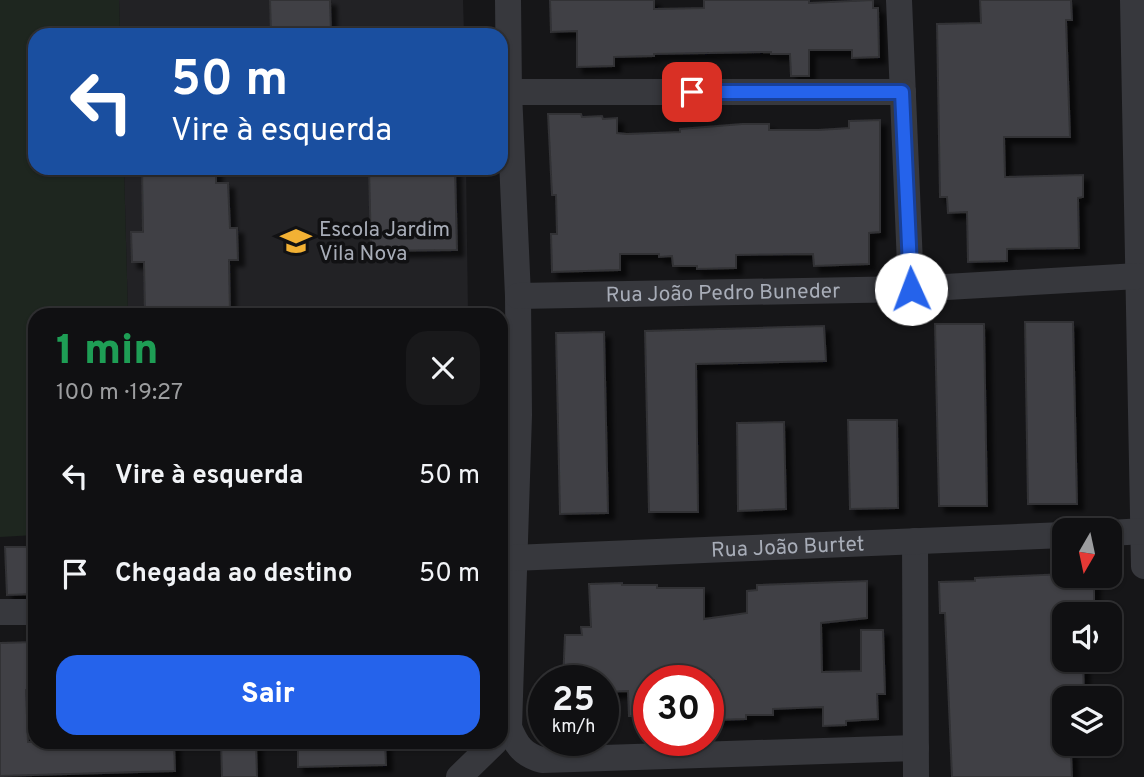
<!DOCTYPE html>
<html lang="pt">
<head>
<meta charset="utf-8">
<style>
	:root { --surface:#101012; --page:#19191b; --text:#f1f3f6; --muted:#9c9d9f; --line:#303032; --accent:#2563eb }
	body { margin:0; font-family:Overpass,sans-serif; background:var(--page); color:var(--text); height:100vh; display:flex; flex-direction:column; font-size:26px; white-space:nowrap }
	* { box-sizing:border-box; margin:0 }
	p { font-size:23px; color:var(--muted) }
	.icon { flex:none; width:38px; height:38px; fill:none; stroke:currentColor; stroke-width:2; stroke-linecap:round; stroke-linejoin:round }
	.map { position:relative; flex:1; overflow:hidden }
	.panel { position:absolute; left:28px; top:308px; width:480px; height:441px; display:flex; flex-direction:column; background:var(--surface); border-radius:21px; box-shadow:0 2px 5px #0004,0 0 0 2px var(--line) }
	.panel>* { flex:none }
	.guide { position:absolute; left:28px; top:28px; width:480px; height:147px; border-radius:21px; box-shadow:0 2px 5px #0004,0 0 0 2px var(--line); background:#1a4fa0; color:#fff; overflow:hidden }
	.needle { width:46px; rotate:189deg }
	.tools { position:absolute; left:1052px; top:518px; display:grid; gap:14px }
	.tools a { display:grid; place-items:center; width:70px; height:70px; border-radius:14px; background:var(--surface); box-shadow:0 2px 5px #0004,0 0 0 2px var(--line); font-size:35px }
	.speed { position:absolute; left:528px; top:665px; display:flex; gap:14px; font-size:35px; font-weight:700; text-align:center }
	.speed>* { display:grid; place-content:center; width:91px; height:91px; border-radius:50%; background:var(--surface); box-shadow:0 2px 5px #0004,0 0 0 2px var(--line); line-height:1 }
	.speed small { font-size:18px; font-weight:400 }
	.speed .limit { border:10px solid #d22; background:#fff; color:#111 }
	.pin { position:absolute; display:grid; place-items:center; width:60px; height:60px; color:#fff; margin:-30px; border-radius:14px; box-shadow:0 4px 10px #0006 }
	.me { position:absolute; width:77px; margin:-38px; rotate:358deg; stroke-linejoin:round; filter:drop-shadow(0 0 5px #0008) }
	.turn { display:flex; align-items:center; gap:24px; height:147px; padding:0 28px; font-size:32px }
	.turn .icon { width:91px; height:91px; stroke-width:2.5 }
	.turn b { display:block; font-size:49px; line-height:60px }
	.round { display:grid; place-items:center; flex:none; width:74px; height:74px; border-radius:21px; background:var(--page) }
	.overview { display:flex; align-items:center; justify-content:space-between; height:119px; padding:0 28px }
	h1 { font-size:42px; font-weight:800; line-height:52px; color:#1e9e55 }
	.cta { display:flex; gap:14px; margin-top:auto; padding:14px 28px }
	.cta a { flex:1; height:80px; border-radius:21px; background:var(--accent); color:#fff; font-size:28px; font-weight:800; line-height:80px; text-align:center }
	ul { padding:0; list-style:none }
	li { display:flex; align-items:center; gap:21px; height:98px; padding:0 28px }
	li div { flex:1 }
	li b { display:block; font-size:26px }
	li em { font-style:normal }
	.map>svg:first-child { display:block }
</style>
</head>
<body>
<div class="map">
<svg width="1144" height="777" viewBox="0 0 1144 777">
	<defs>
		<filter id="shadow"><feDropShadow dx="6" dy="6" stdDeviation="2" flood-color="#0009"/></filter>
	</defs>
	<rect width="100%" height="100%" fill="#161618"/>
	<!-- built -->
	<g fill="#222225">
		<path d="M119 0H463L464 35H120Z"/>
		<path d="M124 168H466L468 314 128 315Z"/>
	</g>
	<!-- green -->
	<path fill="#1e261f" d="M0 0H119L120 35H35V168H124L128 315H35V535L0 537Z"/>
	<!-- building -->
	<g fill="#404145" stroke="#303034" stroke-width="2" filter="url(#shadow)">
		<path d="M270 0H330L331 35H271Z"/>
		<path d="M550 0H654V9L704 8V0H809V3L873 0V8H878L879 57 852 58V50H809V76H791L790 54H771V52L654 54V56L614 57V66L577 67V31L551 32Z"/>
		<path d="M980 0H1071L1072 20H1066L1070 137H1004L1005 177 1083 175V197L1078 198 1079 248 1007 249V261L968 262 967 212 948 213 947 197H940L937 24 981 23Z"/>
		<path d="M548 114H581L582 117 602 116 603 119 617 118V133L627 134 680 132V129L742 124H769V130H818L849 128V121L880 120V232L869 233V264L814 266 813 254 736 255V268L697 269V266H673L672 256 659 257V254H620V270L552 272 551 234H557L556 195H552Z"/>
		<path d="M142 168H216V183H228L230 228H237L238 260H229L230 315H145L144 262H132L131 232H143Z"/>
		<path d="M369 168H455L457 250 371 251Z"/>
		<path d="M1025 322H1073L1077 504H1028Z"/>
		<path d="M935 324H984L987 506H939Z"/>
		<path d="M824 326 826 361 696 364 698 512H649L645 331Z"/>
		<path d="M604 332 608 513 560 514 556 333Z"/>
		<path d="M848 420H897L898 508 850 509Z"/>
		<path d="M784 422 786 509 738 511 737 423Z"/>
		<path d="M5 547H35V594L7 595Z"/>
		<path d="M1064 574V576H1094V614H1064V660H1083L1084 698H1064V752H1071L1072 777H952L945 613H940L939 582 975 581V578Z"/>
		<path d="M867 581V618L821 623 822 672 861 671V630H883L885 694H877L878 719 846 721V725L823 726V707L773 709V715H746V719L715 720 714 680 649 681V716H629L628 691 604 692V681H563L565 635H582L581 627H591L589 584 622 583V585H657V588H704V619L747 613V591L757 590V585Z"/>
		<path d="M35 642V690H26L28 742H174L175 771 0 776V643Z"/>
		<path d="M221 742H256L257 777H222Z"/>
		<path d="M298 742H385L386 765 298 767Z"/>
	</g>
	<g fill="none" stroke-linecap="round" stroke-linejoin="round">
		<!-- minor -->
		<g stroke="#37383d" stroke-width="26">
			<path d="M508 0 509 92 518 296 519 415 509 727C516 745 523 755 542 760L916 748"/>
			<path d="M899 0 911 289"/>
			<path d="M1133 0 1144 566"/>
			<path d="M509 92H903"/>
			<path id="s1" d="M518 296 911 289 1138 276"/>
			<path d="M1110 533 1144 531"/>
			<path d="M915 541 916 777"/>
			<path id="s2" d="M513 558 1064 535"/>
			<path d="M0 612H35"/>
			<path d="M459 777 495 742"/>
		</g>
	</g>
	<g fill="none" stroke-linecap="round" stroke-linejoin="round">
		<!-- route casing -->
		<g stroke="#184099" stroke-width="18">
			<path id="route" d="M692 92H902L911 289"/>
		</g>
		<!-- route -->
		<use href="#route" stroke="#2563eb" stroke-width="12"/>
	</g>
	<!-- icons -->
	<defs>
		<g id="school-bare" transform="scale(2.415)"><path d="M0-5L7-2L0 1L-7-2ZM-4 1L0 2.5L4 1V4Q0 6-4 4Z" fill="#f2b134" stroke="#111113" stroke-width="2.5" paint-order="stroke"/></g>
	</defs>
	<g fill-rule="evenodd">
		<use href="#school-bare" x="296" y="241"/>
	</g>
	<g text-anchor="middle" stroke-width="7" stroke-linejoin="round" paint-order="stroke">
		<!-- poi labels -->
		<g font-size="21" fill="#a8adb8" stroke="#111113" text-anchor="start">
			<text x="319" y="236">Escola Jardim<tspan x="319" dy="24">Vila Nova</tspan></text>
		</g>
		<!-- street labels -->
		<g font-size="21" fill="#a8adb8" stroke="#111113">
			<text dy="7" stroke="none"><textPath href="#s1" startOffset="205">Rua João Pedro Buneder</textPath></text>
			<text dy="7" stroke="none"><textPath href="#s2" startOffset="275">Rua João Burtet</textPath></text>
		</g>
	</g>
</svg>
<div class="tools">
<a><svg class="needle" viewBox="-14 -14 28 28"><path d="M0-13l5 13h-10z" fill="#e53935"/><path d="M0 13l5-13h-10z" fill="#9c9d9f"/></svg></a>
<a><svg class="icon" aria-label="sound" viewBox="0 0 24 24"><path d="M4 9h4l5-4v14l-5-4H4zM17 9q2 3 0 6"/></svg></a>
<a><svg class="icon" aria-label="layers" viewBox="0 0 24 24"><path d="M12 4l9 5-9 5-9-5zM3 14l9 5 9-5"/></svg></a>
</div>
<div class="speed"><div>25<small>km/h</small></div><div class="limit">30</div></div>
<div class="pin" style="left:692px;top:92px;background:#d93025"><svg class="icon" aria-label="arrive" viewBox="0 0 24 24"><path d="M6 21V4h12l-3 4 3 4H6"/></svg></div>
<svg class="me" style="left:911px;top:289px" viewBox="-20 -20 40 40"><circle r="19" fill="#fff"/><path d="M0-13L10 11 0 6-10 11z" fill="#2563eb"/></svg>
<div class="guide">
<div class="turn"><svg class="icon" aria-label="left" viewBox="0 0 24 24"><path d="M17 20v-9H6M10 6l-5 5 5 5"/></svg><div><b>50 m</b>Vire à esquerda</div></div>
</div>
<section class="panel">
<div class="overview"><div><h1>1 min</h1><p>100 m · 19:27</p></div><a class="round"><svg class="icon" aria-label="close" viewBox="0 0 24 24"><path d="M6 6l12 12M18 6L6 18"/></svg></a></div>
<ul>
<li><svg class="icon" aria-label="left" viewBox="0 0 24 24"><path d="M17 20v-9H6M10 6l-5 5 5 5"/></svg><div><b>Vire à esquerda</b></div><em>50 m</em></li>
<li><svg class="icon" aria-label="arrive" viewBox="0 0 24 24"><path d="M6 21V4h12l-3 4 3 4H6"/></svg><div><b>Chegada ao destino</b></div><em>50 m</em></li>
</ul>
<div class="cta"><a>Sair</a></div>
</section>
</div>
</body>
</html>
